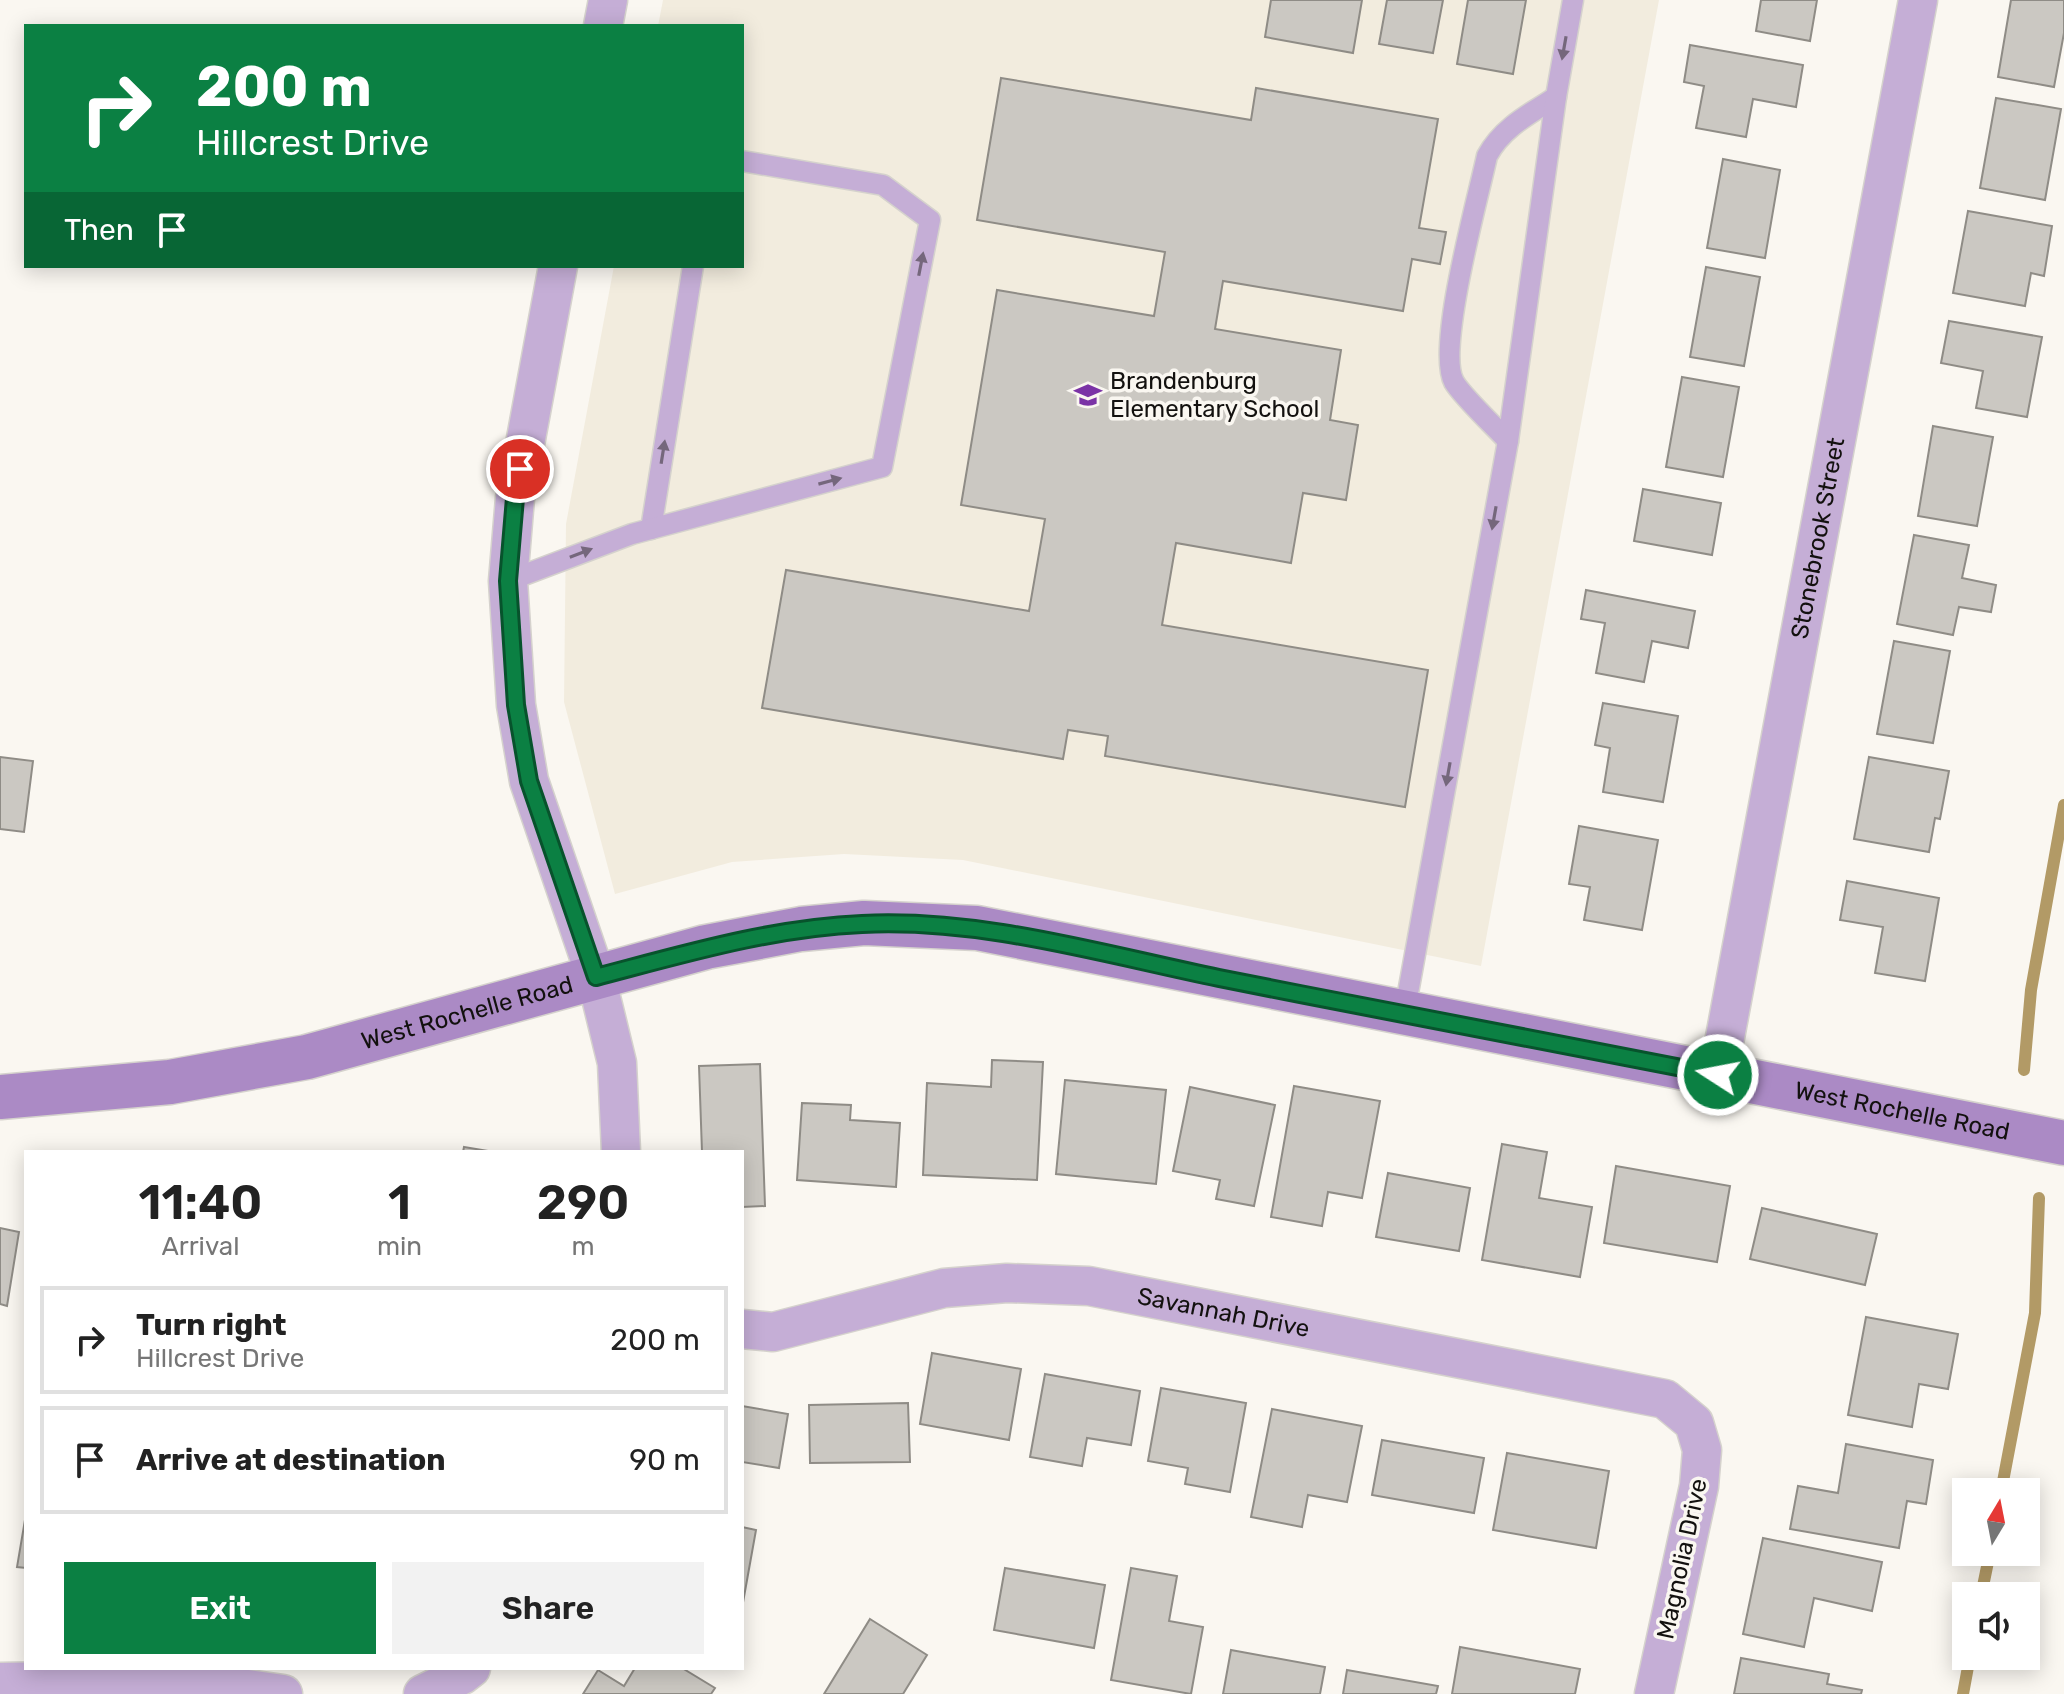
<!DOCTYPE html>
<html lang="en">
<head>
<meta charset="utf-8">
<style>
	:root { --surface:#fff; --page:#f2f2f2; --text:#222; --muted:#767676; --line:#e0e0e0; --accent:#0b8043 }
	body { margin:0; font-family:Rubik,sans-serif; background:var(--page); color:var(--text); height:100vh; display:flex; flex-direction:column; font-size:30px; white-space:nowrap }
	* { box-sizing:border-box; margin:0 }
	p { font-size:26px; color:var(--muted) }
	.icon { flex:none; width:44px; height:44px; fill:none; stroke:currentColor; stroke-width:2; stroke-linecap:round; stroke-linejoin:round }
	.map { position:relative; flex:1; overflow:hidden }
	.details { position:absolute; left:24px; top:1150px; width:720px; height:520px; display:flex; flex-direction:column; background:var(--surface); border-radius:0px; box-shadow:0 4px 20px #0003 }
	.details>* { flex:none }
	.top-card { position:absolute; left:24px; top:24px; width:720px; height:244px; border-radius:0px; box-shadow:0 4px 20px #0003; background:#0b8043; color:#fff; overflow:hidden }
	.needle { width:52px; rotate:10deg }
	.controls { position:absolute; left:1952px; top:1478px; display:grid; gap:16px }
	.controls a { display:grid; place-items:center; width:88px; height:88px; border-radius:0px; background:var(--surface); box-shadow:0 4px 20px #0003; font-size:40px }
	.pin { position:absolute; display:grid; place-items:center; width:68px; height:68px; color:#fff; margin:-34px; border:4px solid #fff; border-radius:50%; box-shadow:0 2px 8px #0007 }
	.me { position:absolute; width:88px; margin:-44px; rotate:281deg; stroke-linejoin:round; filter:drop-shadow(0 0 6px #0008) }
	.turn { display:flex; align-items:center; gap:28px; height:168px; padding:0 40px; font-size:36px }
	.turn .icon { width:104px; height:104px; stroke-width:2.5 }
	.turn b { display:block; font-size:56px; line-height:68px }
	.then { display:flex; align-items:center; height:76px; padding:0 40px; background:#0003; gap:16px; font-size:30px }
	.eta { display:flex; justify-content:space-evenly; align-items:center; height:136px; text-align:center }
	.eta b { font-size:48px; font-weight:600; line-height:56px }
	.action { display:flex; gap:16px; margin-top:auto; padding:16px 40px }
	.action a { flex:1; height:92px; border-radius:0px; background:var(--accent); color:#fff; font-size:32px; font-weight:600; line-height:92px; text-align:center }
	.action a+a { background:var(--page); color:var(--text) }
	ul { padding:0; list-style:none }
	li { display:flex; align-items:center; gap:24px; height:108px; margin:0 16px 12px; padding:0 24px; border:4px solid var(--line); border-radius:0px }
	li div { flex:1 }
	li b { display:block; font-size:30px }
	li em { font-style:normal }
	.map>svg:first-child { display:block }
</style>
</head>
<body>
<div class="map">
<svg width="2064" height="1694" viewBox="0 0 2064 1694">
	<rect width="100%" height="100%" fill="#faf7f1"/>
	<!-- built -->
	<path fill="#f2ecde" d="M663 0H1659L1481 966 963 860 844 854 732 862 615 894 564 702 566 524 614 266H742V26H658Z"/>
	<g fill="none" stroke-linecap="round" stroke-linejoin="round">
		<!-- stream -->
		<g stroke="#b29a66" stroke-width="12">
			<path d="M2024 1070 2031 990 2064 805"/>
			<path d="M2001 1492 2035 1313 2039 1198"/>
			<path d="M1981 1596 1990 1552"/>
			<path d="M1963 1694 1970 1656"/>
		</g>
	</g>
	<!-- building -->
	<g fill="#cbc8c2" stroke="#8f8c86" stroke-width="2">
		<path d="M1271 0H1362L1353 53 1265 37Z"/>
		<path d="M1387 0H1443L1433 53 1379 44Z"/>
		<path d="M1468 0H1526L1513 74 1457 64Z"/>
		<path d="M1761 0H1817L1810 41 1756 31Z"/>
		<path d="M2011 0H2064V33L2054 87 1998 77Z"/>
		<path d="M1690 45 1803 65 1796 107 1753 99 1746 137 1696 128 1704 86 1684 82Z"/>
		<path d="M1001 78 1251 120 1256 88 1438 119 1419 228 1446 232 1440 264 1412 259 1403 311 1223 281 1215 329 1341 350 1330 420 1358 425 1346 500 1303 493 1291 563 1176 543 1162 625 1428 670 1405 807 1105 756 1108 736 1068 730 1063 759 762 708 786 570 1029 611 1045 519 961 505 997 290 1154 316 1165 252 977 220Z"/>
		<path d="M1996 98 2061 109 2045 200 1980 188Z"/>
		<path d="M1723 159 1780 170 1765 258 1707 248Z"/>
		<path d="M1968 211 2052 226 2044 276 2031 273 2025 306 1953 293Z"/>
		<path d="M1706 267 1760 277 1744 366 1690 357Z"/>
		<path d="M1949 321 2042 337 2027 417 1976 408 1983 371 1941 363Z"/>
		<path d="M1682 377 1739 387 1723 477 1666 467Z"/>
		<path d="M1933 426 1993 437 1977 526 1918 516Z"/>
		<path d="M1643 489 1721 503 1712 555 1634 541Z"/>
		<path d="M1914 535 1969 545 1962 578 1996 585 1991 612 1959 607 1953 635 1897 624Z"/>
		<path d="M1586 590 1695 611 1688 648 1652 641 1644 682 1596 673 1605 623 1581 619Z"/>
		<path d="M1894 641 1950 651 1933 743 1877 734Z"/>
		<path d="M1603 703 1678 716 1663 802 1603 792 1610 748 1595 745Z"/>
		<path d="M0 757 33 761 24 832 0 829Z"/>
		<path d="M1869 757 1949 771 1940 819 1935 818 1929 852 1854 839Z"/>
		<path d="M1579 826 1658 840 1642 930 1584 920 1590 887 1569 884Z"/>
		<path d="M1847 881 1939 898 1925 981 1875 973 1883 927 1840 920Z"/>
		<path d="M992 1060 1043 1062 1037 1180 923 1175 927 1083 991 1087Z"/>
		<path d="M760 1064 765 1206 742 1207V1152H702L699 1066Z"/>
		<path d="M1065 1080 1166 1090 1156 1184 1056 1174Z"/>
		<path d="M1294 1086 1380 1101 1362 1198 1328 1192 1322 1226 1271 1217Z"/>
		<path d="M1190 1087 1275 1105 1254 1206 1216 1199 1220 1180 1173 1171Z"/>
		<path d="M802 1103 851 1105 850 1120 900 1123 896 1187 797 1180Z"/>
		<path d="M1502 1144 1547 1152 1539 1198 1592 1207 1580 1277 1482 1260Z"/>
		<path d="M464 1147 494 1152H463Z"/>
		<path d="M1616 1166 1730 1186 1717 1262 1604 1243Z"/>
		<path d="M1388 1173 1470 1188 1459 1251 1376 1237Z"/>
		<path d="M1762 1208 1877 1234 1865 1285 1750 1259Z"/>
		<path d="M0 1228 19 1232 7 1306 0 1304Z"/>
		<path d="M1866 1317 1958 1334 1948 1389 1919 1384 1912 1427 1848 1415Z"/>
		<path d="M932 1353 1021 1369 1009 1440 920 1424Z"/>
		<path d="M1045 1374 1140 1391 1131 1445 1087 1438 1082 1466 1030 1457Z"/>
		<path d="M1161 1388 1246 1403 1230 1492 1185 1484 1188 1468 1148 1461Z"/>
		<path d="M908 1403 910 1462 810 1463 809 1405Z"/>
		<path d="M742 1406 788 1414 779 1468 742 1462Z"/>
		<path d="M1272 1409 1362 1426 1347 1502 1308 1495 1302 1527 1251 1517Z"/>
		<path d="M1382 1440 1484 1458 1474 1513 1372 1495Z"/>
		<path d="M1846 1444 1933 1460 1926 1504 1907 1501 1899 1548 1790 1529 1798 1486 1838 1493Z"/>
		<path d="M1507 1453 1609 1471 1596 1548 1493 1530Z"/>
		<path d="M26 1514V1568L17 1567Z"/>
		<path d="M742 1527 756 1530 742 1608Z"/>
		<path d="M1763 1538 1882 1562 1872 1611 1814 1598 1804 1647 1743 1634Z"/>
		<path d="M1005 1568 1105 1585 1094 1648 994 1630Z"/>
		<path d="M1131 1568 1177 1576 1169 1621 1203 1627 1191 1694 1111 1680Z"/>
		<path d="M870 1619 927 1655 903 1694H824Z"/>
		<path d="M1460 1647 1580 1669 1575 1694H1452Z"/>
		<path d="M1231 1650 1325 1667 1320 1694H1223Z"/>
		<path d="M1741 1658 1829 1674 1827 1684 1862 1690 1861 1694H1734Z"/>
		<path d="M635 1668H682L715 1688 711 1694H583L598 1670 624 1686Z"/>
		<path d="M1347 1670 1438 1686 1436 1694H1343Z"/>
	</g>
	<g fill="none" stroke-linecap="round" stroke-linejoin="round">
		<!-- lane casing -->
		<g stroke="#d5d2cd" stroke-width="23">
			<g id="lane">
				<path d="M1508 441C1495 427 1462 396 1454 382 1436 349 1478 198 1487 156 1502 128 1529 114 1556 97"/>
				<path d="M651 529 693 266"/>
				<path d="M508 581 632 534 882 467 930 220 883 185 742 161"/>
				<path d="M1404 1015 1508 441 1556 97 1573 0"/>
			</g>
		</g>
		<!-- street casing -->
		<g stroke="#d5d2cd" stroke-width="41">
			<g id="street">
				<path d="M603 26 608 0"/>
				<path d="M558 266 515 498 508 581 516 705 529 781 596 977 617 1063 621 1152"/>
				<path id="s1" d="M1718 1075 1918 0"/>
				<path id="s2" d="M742 1329 773 1332 944 1288 1007 1283 1089 1286 1665 1399 1694 1423 1702 1450 1699 1486 1654 1694"/>
				<path d="M0 1682 177 1679 283 1694"/>
				<path d="M423 1694 462 1675 471 1668"/>
			</g>
		</g>
		<!-- secondary casing -->
		<g stroke="#d5d2cd" stroke-width="47">
			<g id="secondary">
				<path id="s3" d="M0 1097 170 1082 307 1057 706 947 801 929 864 923 977 928 2064 1143"/>
			</g>
		</g>
		<!-- lane -->
		<use href="#lane" stroke="#c5aed6" stroke-width="20"/>
		<!-- street -->
		<use href="#street" stroke="#c5aed6" stroke-width="38"/>
		<!-- secondary -->
		<use href="#secondary" stroke="#ab8ac5" stroke-width="44"/>
	</g>
	<!-- one-way arrows -->
	<defs><path id="oneway-solid" d="M-6-.8H1V-3.2L6.5 0L1 3.2V.8H-6Z" transform="scale(2)"/></defs>
	<g fill="#75677c">
		<use href="#oneway-solid" transform="translate(1564 48) rotate(100)"/>
		<use href="#oneway-solid" transform="translate(921 264) rotate(-79)"/>
		<use href="#oneway-solid" transform="translate(663 452) rotate(-81)"/>
		<use href="#oneway-solid" transform="translate(830 481) rotate(-15)"/>
		<use href="#oneway-solid" transform="translate(1494 518) rotate(100)"/>
		<use href="#oneway-solid" transform="translate(581 553) rotate(-21)"/>
		<use href="#oneway-solid" transform="translate(1448 774) rotate(100)"/>
	</g>
	<g fill="none" stroke-linecap="round" stroke-linejoin="round">
		<!-- route casing -->
		<g stroke="#07532c" stroke-width="20">
			<path id="route" d="M520 469 515 498 508 581 516 705 529 781 596 977C684 954 771 928 862 924 982 918 1102 954 1219 978 1385 1011 1551 1043 1718 1075"/>
		</g>
		<!-- route -->
		<use href="#route" stroke="#0b8043" stroke-width="14"/>
	</g>
	<!-- icons -->
	<defs>
		<g id="school-bare" transform="scale(2.16)"><path d="M0-5L7-2L0 1L-7-2ZM-4 1L0 2.5L4 1V4Q0 6-4 4Z" fill="#7b33a6" stroke="#faf7f1" stroke-width="2.5" paint-order="stroke"/></g>
	</defs>
	<g fill-rule="evenodd">
		<use href="#school-bare" x="1088" y="395"/>
	</g>
	<g text-anchor="middle" stroke-width="7" stroke-linejoin="round" paint-order="stroke">
		<!-- poi labels -->
		<g font-size="24" fill="#13110f" stroke="#faf7f1" text-anchor="start">
			<text x="1110" y="389">Brandenburg<tspan x="1110" dy="28">Elementary School</tspan></text>
		</g>
		<!-- street labels -->
		<g font-size="24" fill="#13110f" stroke="#faf7f1">
			<text dy="8" stroke="none"><textPath href="#s1" startOffset="546">Stonebrook Street</textPath></text>
			<text dy="8" stroke="none"><textPath href="#s3" startOffset="476">West Rochelle Road</textPath></text>
			<text dy="8" stroke="none"><textPath href="#s3" startOffset="1940">West Rochelle Road</textPath></text>
			<text dy="8" stroke="none"><textPath href="#s2" startOffset="490">Savannah Drive</textPath></text>
			<text transform="translate(1682 1559) rotate(-78)" y="8">Magnolia Drive</text>
		</g>
	</g>
</svg>
<div class="controls">
<a><svg class="needle" viewBox="-14 -14 28 28"><path d="M0-13l5 13h-10z" fill="#e53935"/><path d="M0 13l5-13h-10z" fill="#767676"/></svg></a>
<a><svg class="icon" aria-label="sound" viewBox="0 0 24 24"><path d="M4 9h4l5-4v14l-5-4H4zM17 9q2 3 0 6"/></svg></a>
</div>
<div class="pin" style="left:520px;top:469px;background:#d93025"><svg class="icon" aria-label="arrive" viewBox="0 0 24 24"><path d="M6 21V4h12l-3 4 3 4H6"/></svg></div>
<svg class="me" style="left:1718px;top:1075px" viewBox="-20 -20 40 40"><circle r="17" fill="#0b8043" stroke="#fff" stroke-width="3"/><path d="M0-11L8 9 0 5-8 9z" fill="#fff"/></svg>
<div class="top-card">
<div class="turn"><svg class="icon" aria-label="right" viewBox="0 0 24 24"><path d="M7 20v-9h11M14 6l5 5-5 5"/></svg><div><b>200 m</b>Hillcrest Drive</div></div>
<div class="then">Then<svg class="icon" aria-label="arrive" viewBox="0 0 24 24"><path d="M6 21V4h12l-3 4 3 4H6"/></svg></div>
</div>
<section class="details">
<div class="eta">
<div><b>11:40</b><p>Arrival</p></div>
<div><b>1</b><p>min</p></div>
<div><b>290</b><p>m</p></div>
</div>
<ul>
<li><svg class="icon" aria-label="right" viewBox="0 0 24 24"><path d="M7 20v-9h11M14 6l5 5-5 5"/></svg><div><b>Turn right</b><p>Hillcrest Drive</p></div><em>200 m</em></li>
<li><svg class="icon" aria-label="arrive" viewBox="0 0 24 24"><path d="M6 21V4h12l-3 4 3 4H6"/></svg><div><b>Arrive at destination</b></div><em>90 m</em></li>
</ul>
<div class="action"><a>Exit</a><a>Share</a></div>
</section>
</div>
</body>
</html>
